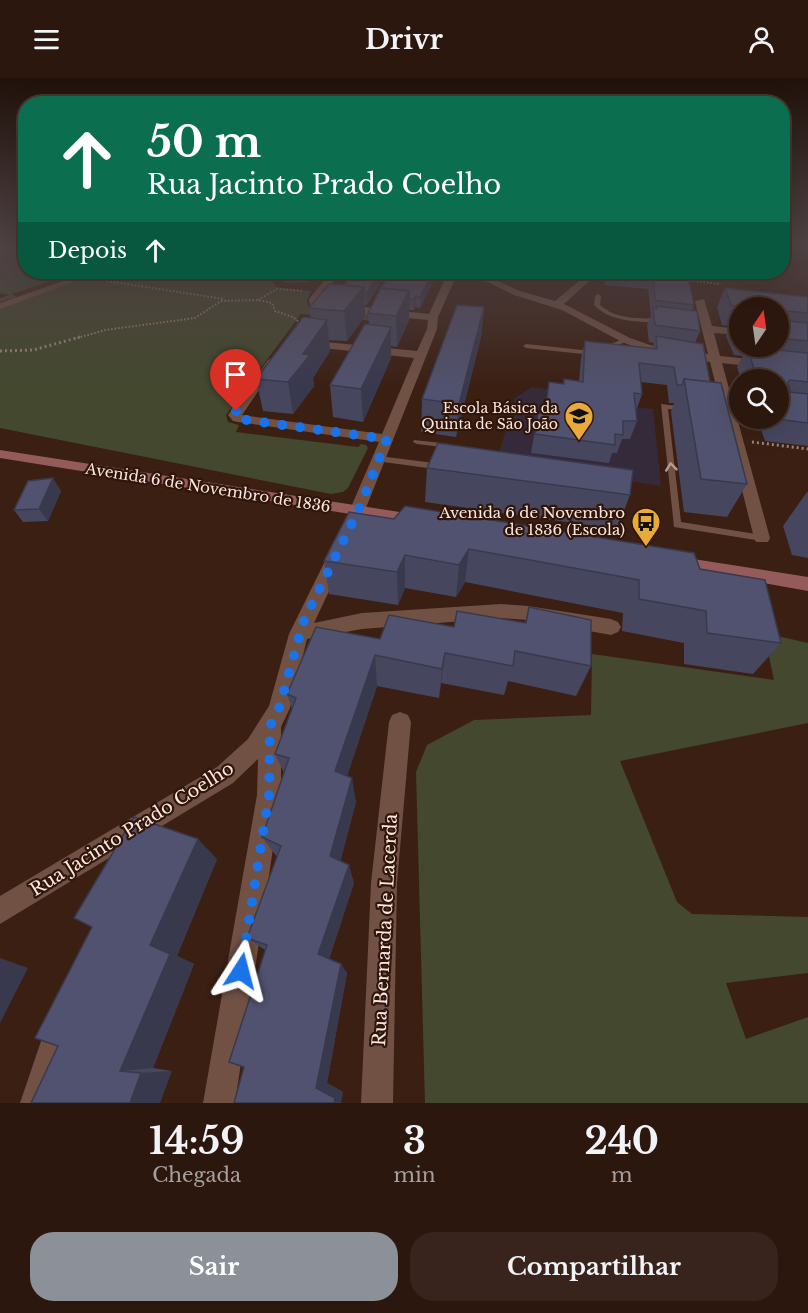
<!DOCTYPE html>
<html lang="pt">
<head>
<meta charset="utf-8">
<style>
	:root { --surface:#2c170e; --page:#38241c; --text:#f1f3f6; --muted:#a69f9e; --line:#48362e; --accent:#8c9099 }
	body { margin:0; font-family:"Libre Baskerville",serif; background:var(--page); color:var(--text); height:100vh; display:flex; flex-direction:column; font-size:22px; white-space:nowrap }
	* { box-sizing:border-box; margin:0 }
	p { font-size:20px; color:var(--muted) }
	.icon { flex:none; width:33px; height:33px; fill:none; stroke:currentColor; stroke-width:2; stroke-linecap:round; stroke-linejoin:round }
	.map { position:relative; height:1025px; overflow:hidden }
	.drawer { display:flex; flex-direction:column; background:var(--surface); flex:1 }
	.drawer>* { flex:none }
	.guide { position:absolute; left:18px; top:18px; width:772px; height:183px; border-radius:24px; box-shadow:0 6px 24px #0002,0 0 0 2px var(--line); background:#0b6e4f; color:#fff; overflow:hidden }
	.needle { width:39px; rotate:13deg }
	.fabs { position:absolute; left:729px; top:219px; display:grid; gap:12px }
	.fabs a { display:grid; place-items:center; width:60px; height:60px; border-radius:50%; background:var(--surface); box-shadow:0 6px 24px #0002,0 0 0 2px var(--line); font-size:30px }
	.pin { position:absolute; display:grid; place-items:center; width:51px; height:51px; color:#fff; margin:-62px -26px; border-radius:50% 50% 50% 0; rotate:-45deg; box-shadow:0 0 6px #0007 }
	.pin .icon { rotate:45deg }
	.me { position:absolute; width:66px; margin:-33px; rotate:9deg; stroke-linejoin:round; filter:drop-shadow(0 0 4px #0008) }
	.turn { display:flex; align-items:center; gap:21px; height:126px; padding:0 30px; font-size:27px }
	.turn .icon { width:78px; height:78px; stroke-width:2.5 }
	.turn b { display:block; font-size:42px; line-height:51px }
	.then { display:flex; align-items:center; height:57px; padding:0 30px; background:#0003; gap:12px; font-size:22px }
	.eta { display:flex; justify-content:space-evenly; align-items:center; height:102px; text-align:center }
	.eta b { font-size:36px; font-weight:700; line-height:42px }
	.action { display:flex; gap:12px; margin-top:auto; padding:12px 30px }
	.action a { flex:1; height:69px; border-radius:24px; background:var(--accent); color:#fff; font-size:24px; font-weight:700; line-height:69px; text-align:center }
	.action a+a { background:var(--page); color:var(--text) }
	header { display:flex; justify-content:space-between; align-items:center; height:78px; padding:0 30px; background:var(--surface); font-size:27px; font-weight:700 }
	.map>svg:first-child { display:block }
</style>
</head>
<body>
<header><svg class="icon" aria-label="menu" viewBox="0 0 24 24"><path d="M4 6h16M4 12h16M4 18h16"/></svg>Drivr<svg class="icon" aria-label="person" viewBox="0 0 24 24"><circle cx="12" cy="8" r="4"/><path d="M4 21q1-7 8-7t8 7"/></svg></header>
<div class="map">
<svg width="808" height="1025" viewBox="0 0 808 1025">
	<rect width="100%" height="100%" fill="#3b1f13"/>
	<!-- education -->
	<path fill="#352a39" d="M532 309 629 321 630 329 653 331 661 408 497 382 515 320Z"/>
	<!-- green -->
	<g fill="#43482e">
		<path d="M0 166H25L26 194H77L12 216 17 219 0 224V220L10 217 0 215Z"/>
		<path d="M102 194H265L277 209 311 213 307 221 308 228 312 230 397 239 401 246 301 236 226 337 228 344 239 347 236 354 358 369 361 366 366 367 368 370 348 410 343 414 331 416 0 350V230Z"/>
		<path d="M764 555 808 565V645L620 683 677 824 692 836 808 839V895L726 905 746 961 808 939V1025H425L416 694 427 667 474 642 591 637 592 576 774 602Z"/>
	</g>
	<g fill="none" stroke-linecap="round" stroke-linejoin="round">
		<!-- path-far1 -->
		<g stroke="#9b8379" stroke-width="2" stroke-dasharray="1.5 2" stroke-linecap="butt">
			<path d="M686 202 721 206"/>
			<path d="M107 203 224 221"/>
			<path d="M258 222 277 211 302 213"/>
			<path d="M74 261 105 252 195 240 221 223 258 222 272 225 275 233 293 239 301 246"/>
		</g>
		<!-- path -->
		<g stroke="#9b8379" stroke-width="3" stroke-dasharray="2 3" stroke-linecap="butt">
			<path d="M0 273 33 272 80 259"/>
			<path d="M752 364 808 371"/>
		</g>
		<!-- lane -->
		<g fill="#715144" fill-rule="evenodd">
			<path d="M598 216 601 218 600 227C616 242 641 240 662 241L665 243 662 245C639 243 611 245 594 227L595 218Z"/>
			<path d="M626 260 629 262 628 263 593 277 526 270 523 268 526 266 592 273Z"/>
			<path d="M661 326 686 329 690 331 686 333 668 331 681 444 762 457 765 458 767 460 765 462 762 463 674 449Z"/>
			<path d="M414 362 450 366 454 368 450 370 417 366 413 364Z"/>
			<path d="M379 378 442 386 446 389 442 392 376 383 375 381Z"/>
		</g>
		<!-- street -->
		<g fill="#715144" fill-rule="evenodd">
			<path d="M89 194H101L0 231V225Z"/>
			<path d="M331 194H340L319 224 429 236 448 194H458L438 239 437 251 358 450 356 454H344L342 450 379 364 238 344 233 343 228 337 268 282 272 280 278 284 242 337 382 356 414 280 305 268 299 265 305 262 417 273 427 251 428 242 325 232 310 228 309 221Z"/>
			<path d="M467 194H478L520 213 555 223 590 194H599L564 226 630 260 650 267 708 276 695 223 704 221 712 248 740 251V257L714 255 720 278 808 287V295L722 285 770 460 768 464H756L754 460 710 284 643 272 622 264 562 232 514 217Z"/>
			<path d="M733 194H744L736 199H730L728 197Z"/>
			<path d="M337 471 343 473 346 477 314 545 362 535 501 526 528 528 611 541 618 544 621 549 618 554 611 557 528 542 501 540 362 551 307 561 290 630 281 649V717L235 1025H203L257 717 258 681 233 705 0 846V818L217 689 248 661 269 628 289 556 328 477 331 473Z"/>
			<path d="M400 634 408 637 411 644 397 805 393 1025H361L371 805 389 644 392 637Z"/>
			<path d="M62 930 73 934 77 945 52 1025H20L51 934Z"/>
		</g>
		<!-- secondary -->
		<g fill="#955b5a" fill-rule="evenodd">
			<path d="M0 372 419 437 425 438 427 442 425 446 419 447 0 380Z"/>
			<path d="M674 478 808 499V513L668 488 665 484 668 480Z"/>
		</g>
	</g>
	<!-- wall -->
	<g fill="#46475f" fill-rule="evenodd">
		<path d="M279 194H308L306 196 307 204 285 205 284 198 280 199Z"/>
		<path d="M354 194H387L367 227H365V238L347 263 329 262 330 273 313 300 314 308 293 336 263 333 256 301 311 240 309 230 344 207Z"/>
		<path d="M438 194 420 230 415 229 414 232H409V242L397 269 391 268V280L363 344 333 339 330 307 369 246 368 235Z"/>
		<path d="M605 194H687L694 227 692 233 700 253 695 265 710 304 747 406 727 439 684 434 671 334 674 325H669L667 307 641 304 642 316 636 333 637 343 630 361H622L617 375H612L609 385 531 375 538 335 544 336 549 304 563 306 564 301 579 303 581 281 585 263 652 270 654 265 649 264 647 247 651 237 648 211 605 207Z"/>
		<path d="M725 210 808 219V368L765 363 757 340H778V302H741L737 289 743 278 734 277 726 258 730 248 722 247 717 229ZM740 230H778V268H740Z"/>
		<path d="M484 229 481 259 456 359 421 354 422 321Z"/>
		<path d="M427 390 630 417 617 451 425 424Z"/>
		<path d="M61 413 48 443 23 444 14 432Z"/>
		<path d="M807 414H808V480L792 477 783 448Z"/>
		<path d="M349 434 700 491 781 565 753 596 684 586V565L622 553 623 535 465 504 456 519 405 510 398 527 329 516 324 483Z"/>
		<path d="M529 529 591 588 576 618 508 603 504 617 441 605 439 620 377 608 347 698 356 724 340 783 354 805 329 881 347 895 327 1005 343 1014 244 989 265 872 247 860 277 779 262 759 284 695 275 676 292 631 287 616 380 561 454 549 525 545Z"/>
		<path d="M217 781 177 878 194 886 153 990 172 993 31 1025Z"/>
	</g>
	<!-- shaded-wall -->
	<g fill="#39394e">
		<path d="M380 194H387L367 227 366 216Z"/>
		<path d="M433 194H438L420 230V219Z"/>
		<path d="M364 209 365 238 347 263 344 233Z"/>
		<path d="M409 213V242L397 269 396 238Z"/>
		<path d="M416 218 415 229 414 232V221Z"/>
		<path d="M484 229 481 259 456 359 459 326Z"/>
		<path d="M327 242 330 273 313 300 314 308 293 336 288 304 303 276Z"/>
		<path d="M391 249V280L363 344 361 311Z"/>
		<path d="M53 400 61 413 48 443 39 431Z"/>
		<path d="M469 471 465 504 456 519 459 487Z"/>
		<path d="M405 477V510L398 527 397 494Z"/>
		<path d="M445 575 439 620 442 591Z"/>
		<path d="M375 577 377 608 341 717 335 693Z"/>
		<path d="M352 700 356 724 337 797 330 778Z"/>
		<path d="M198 761 217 781 177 878 194 886 153 990 120 993 150 867Z"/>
		<path d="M349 787 354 805 327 886 318 876Z"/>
		<path d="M0 880 28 890 0 945Z"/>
		<path d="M341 886 347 895 327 1005 343 1014 341 1025H334L316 1010Z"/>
		<path d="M172 993 160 1025H130L141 995Z"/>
	</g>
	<!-- building -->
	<g fill="#51526f" stroke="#39394e" stroke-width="1.5">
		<path d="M354 194H380L366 216H364V209L344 207Z"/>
		<path d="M391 194H433L420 219 416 218 414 221H409V213L381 210 378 214Z"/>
		<path d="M615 194H687L694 227 655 222 653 197Z"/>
		<path d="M329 206 364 209 344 233 309 230Z"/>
		<path d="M381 210 409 213 396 238 368 235Z"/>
		<path d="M725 210 808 219V235L788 233 786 235 788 243 808 245V263L778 260V230H742L731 227Z"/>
		<path d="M457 227 484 229 459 326 422 321Z"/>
		<path d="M656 228 697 233 700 253 655 247 653 230 657 231Z"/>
		<path d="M735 238H740V248Z"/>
		<path d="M303 239 327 242 303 276 310 277 288 304 256 301Z"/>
		<path d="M365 246 391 249 361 311 330 307Z"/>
		<path d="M656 258 703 266 710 304 684 301 682 307H677L674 289 639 285 642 316 634 315 637 343H623V357L615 356V367L535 356 538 335 545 336 549 304 564 306V301L583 304 585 263 657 271Z"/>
		<path d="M747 269 808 275V304L790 302 788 304 790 314 808 316V345L777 341V340H778V302H763L760 294H755Z"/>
		<path d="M684 301 721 305 747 406 701 401Z"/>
		<path d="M438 365 633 392 630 417 427 390Z"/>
		<path d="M53 400 39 431 14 432 28 403Z"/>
		<path d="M405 428 694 475 700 491 765 502 781 565 707 555 706 533 639 521V502L469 471 459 487 405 477 397 494 324 483 349 434 394 441Z"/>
		<path d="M529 529 591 542V588L515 573 513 588 445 575 442 591 375 577 335 693 352 700 330 778 349 787 318 876 341 886 316 1010 335 1020 334 1025H234L244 989 229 984 267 867 247 860 281 768 262 759 289 680 275 676 296 620 287 616 316 549 380 561 389 537 454 549 457 533 526 545Z"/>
		<path d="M134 739 198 761 150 867 170 876 120 993 141 995 130 1025H31L58 968 35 960 92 849 74 840Z"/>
	</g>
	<!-- one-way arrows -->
	<defs><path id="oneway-chevron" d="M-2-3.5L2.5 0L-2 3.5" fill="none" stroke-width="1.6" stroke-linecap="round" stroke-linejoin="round" transform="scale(1.5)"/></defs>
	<use stroke="#b69c92" href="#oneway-chevron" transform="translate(671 389) rotate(-96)"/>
	<!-- sky -->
	<linearGradient id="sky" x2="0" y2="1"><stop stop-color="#20110a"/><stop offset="0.54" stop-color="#4f4244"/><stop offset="1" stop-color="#4f4244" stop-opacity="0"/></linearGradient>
	<rect width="808" height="310" fill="url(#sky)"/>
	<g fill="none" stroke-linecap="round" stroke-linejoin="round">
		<!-- route -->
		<path stroke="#1a73e8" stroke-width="10" stroke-dasharray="0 18" d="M236 333 234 337 246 342 387 361 358 433 304 542 279 630 270 648 269 717 241 893"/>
	</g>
	<!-- icons -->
	<defs>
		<g id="school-pin" transform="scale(1.5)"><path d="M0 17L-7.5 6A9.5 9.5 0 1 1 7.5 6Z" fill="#e9ab38" stroke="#30150a"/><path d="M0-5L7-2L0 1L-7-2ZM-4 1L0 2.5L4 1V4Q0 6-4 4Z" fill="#111"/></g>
		<g id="bus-pin" transform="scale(1.5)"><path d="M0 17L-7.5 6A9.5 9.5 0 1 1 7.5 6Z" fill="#e9ab38" stroke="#30150a"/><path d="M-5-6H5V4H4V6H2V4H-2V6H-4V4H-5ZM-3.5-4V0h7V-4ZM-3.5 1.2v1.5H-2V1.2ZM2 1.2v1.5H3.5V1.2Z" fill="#111"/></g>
	</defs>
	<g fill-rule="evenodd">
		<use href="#school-pin" x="579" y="338"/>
		<use href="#bus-pin" x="646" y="444"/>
	</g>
	<g text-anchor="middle" stroke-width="4.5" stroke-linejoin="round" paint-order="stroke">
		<!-- far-poi labels -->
		<g font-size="14" fill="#fbe7df" stroke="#30150a" text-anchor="end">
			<text x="558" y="335">Escola Básica da<tspan x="558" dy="16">Quinta de São João</tspan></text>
		</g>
		<!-- street labels -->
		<g font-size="15" fill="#fbe7df" stroke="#30150a">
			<text transform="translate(208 410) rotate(9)" y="5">Avenida 6 de Novembro de 1836</text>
		</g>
		<!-- poi labels -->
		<g font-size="15" fill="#fbe7df" stroke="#30150a" text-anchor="end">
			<text x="625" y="440">Avenida 6 de Novembro<tspan x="625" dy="17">de 1836 (Escola)</tspan></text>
		</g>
		<!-- near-street labels -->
		<g font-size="18" fill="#fbe7df" stroke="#30150a">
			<text transform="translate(132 751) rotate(-32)" y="6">Rua Jacinto Prado Coelho</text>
			<text transform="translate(385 852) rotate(-87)" y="6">Rua Bernarda de Lacerda</text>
		</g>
	</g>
</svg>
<div class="fabs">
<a><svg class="needle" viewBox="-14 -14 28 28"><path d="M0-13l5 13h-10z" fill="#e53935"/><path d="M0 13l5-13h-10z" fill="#a69f9e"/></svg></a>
<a><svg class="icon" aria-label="search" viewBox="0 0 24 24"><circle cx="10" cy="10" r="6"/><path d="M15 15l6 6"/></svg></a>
</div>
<div class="pin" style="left:236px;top:333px;background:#d93025"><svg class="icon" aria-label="arrive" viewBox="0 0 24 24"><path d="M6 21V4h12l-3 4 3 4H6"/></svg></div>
<svg class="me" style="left:241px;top:893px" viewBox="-20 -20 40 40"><path d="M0-17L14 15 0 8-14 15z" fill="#1a73e8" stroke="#fff" stroke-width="4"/></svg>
<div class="guide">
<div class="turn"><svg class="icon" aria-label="ahead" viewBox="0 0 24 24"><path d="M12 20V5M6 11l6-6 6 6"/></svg><div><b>50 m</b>Rua Jacinto Prado Coelho</div></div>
<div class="then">Depois<svg class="icon" aria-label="ahead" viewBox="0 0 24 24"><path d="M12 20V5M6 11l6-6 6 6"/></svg></div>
</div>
</div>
<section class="drawer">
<div class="eta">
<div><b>14:59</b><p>Chegada</p></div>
<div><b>3</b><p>min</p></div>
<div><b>240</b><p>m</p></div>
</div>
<div class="action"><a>Sair</a><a>Compartilhar</a></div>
</section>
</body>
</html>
